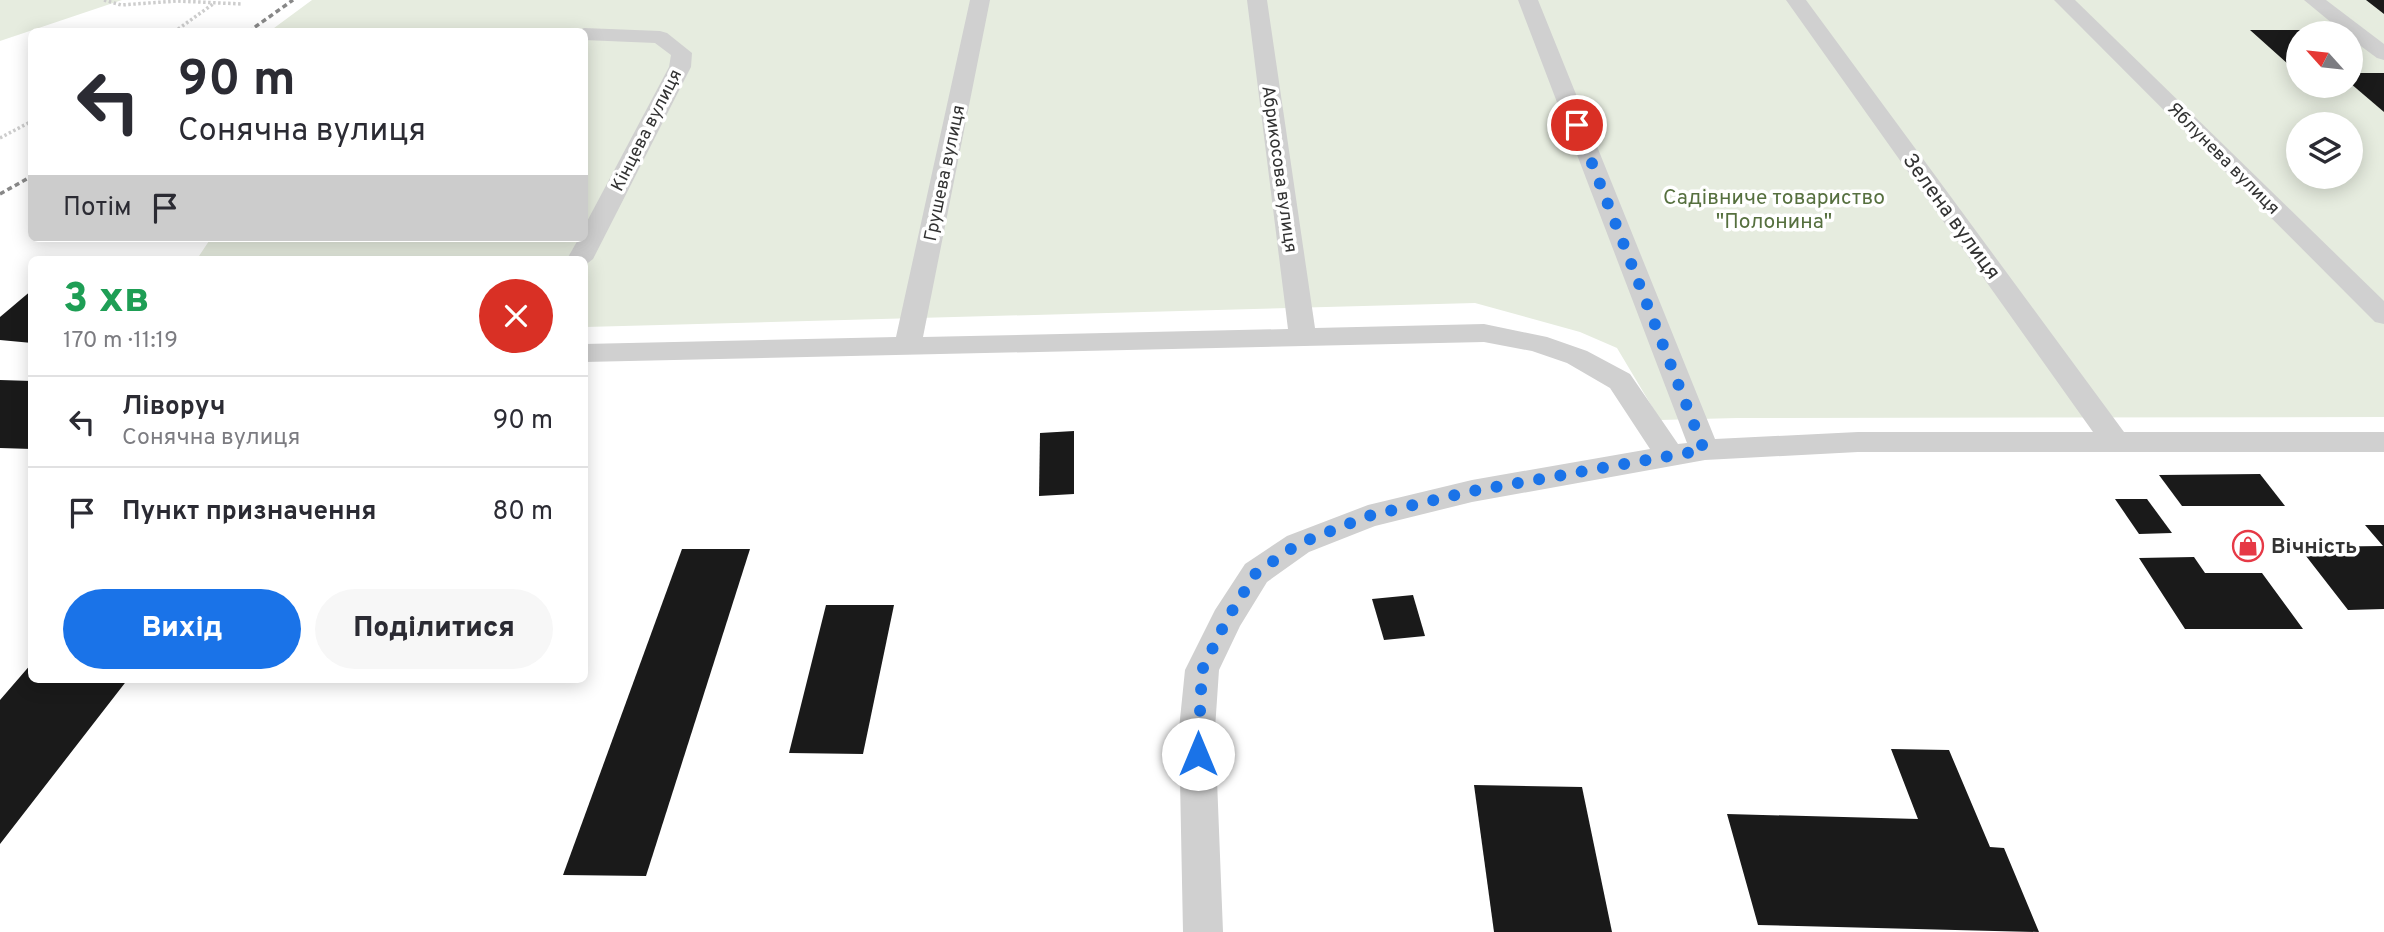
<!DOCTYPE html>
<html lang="uk">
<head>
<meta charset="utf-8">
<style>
	:root { --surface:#fff; --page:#f7f7f7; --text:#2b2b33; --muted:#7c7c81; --line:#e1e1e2; --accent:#1a73e8 }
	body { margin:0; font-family:Overpass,sans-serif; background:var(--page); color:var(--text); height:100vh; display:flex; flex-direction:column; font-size:26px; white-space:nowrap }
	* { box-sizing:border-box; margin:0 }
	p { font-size:23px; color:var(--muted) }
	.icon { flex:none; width:38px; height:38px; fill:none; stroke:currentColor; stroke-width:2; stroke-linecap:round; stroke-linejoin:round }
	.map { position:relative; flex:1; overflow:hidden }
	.details { position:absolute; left:28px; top:256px; width:560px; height:427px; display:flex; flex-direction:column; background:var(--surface); border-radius:10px; box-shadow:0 4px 18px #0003 }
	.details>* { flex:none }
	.top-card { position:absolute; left:28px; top:28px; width:560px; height:214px; border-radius:10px; box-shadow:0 4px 18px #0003; background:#fff; color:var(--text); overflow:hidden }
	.needle { width:46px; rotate:297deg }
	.tools { position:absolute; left:2286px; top:21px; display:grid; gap:14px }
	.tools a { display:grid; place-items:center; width:77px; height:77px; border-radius:50%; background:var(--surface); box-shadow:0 4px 18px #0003; font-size:35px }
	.pin { position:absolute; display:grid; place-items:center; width:60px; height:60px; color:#fff; margin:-30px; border:4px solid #fff; border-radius:50%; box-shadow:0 2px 7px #0007 }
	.me { position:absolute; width:77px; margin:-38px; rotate:0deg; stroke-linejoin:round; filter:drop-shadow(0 0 5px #0008) }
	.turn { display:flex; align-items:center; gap:24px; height:147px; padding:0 35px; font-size:32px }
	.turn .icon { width:91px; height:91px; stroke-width:2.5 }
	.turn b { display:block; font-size:49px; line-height:60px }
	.then { display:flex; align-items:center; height:66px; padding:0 35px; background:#0003; gap:14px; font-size:26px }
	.round { display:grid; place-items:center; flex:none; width:74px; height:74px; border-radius:37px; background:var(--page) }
	.overview { display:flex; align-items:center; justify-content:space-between; height:119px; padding:0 35px }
	h1 { font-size:42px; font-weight:800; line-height:52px; color:#1e9e55 }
	.button { display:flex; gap:14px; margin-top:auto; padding:14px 35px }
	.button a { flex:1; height:80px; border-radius:42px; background:var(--accent); color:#fff; font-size:28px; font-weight:800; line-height:80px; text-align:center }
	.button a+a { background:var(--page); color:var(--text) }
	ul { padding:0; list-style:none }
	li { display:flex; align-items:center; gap:21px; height:91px; padding:0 35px; border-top:2px solid var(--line) }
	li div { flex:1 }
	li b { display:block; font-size:26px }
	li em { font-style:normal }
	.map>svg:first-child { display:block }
</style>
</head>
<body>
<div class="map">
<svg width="2384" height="932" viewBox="0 0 2384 932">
	<rect width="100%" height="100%" fill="#fff"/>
	<!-- green -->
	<g fill="#e6ecdf" fill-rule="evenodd">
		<path d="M0 0H122L0 41Z"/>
		<path d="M312 0H2384V417L1737 418 1660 420 1617 348 1580 332 1475 303 585 327 584 259H197L211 238H584V32L270 31ZM2298 33H2350V86H2298ZM2298 124H2350V177H2298Z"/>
	</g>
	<!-- building -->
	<g fill="#1a1a1a">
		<path d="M2366 0H2384V14Z"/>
		<path d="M2250 30H2317L2321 33H2298V65H2289Z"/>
		<path d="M2350 73H2384V112L2350 83Z"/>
		<path d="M32 290V343L0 340V317Z"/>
		<path d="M0 380 32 381V449L0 448Z"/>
		<path d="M1074 431V494L1039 496 1040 433Z"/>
		<path d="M2260 474 2285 506H2182L2159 475Z"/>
		<path d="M2115 499H2147L2172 533 2139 534Z"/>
		<path d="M2365 525H2384V609L2348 610 2299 547 2383 546Z"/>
		<path d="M682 549H750L646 876 563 875Z"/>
		<path d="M2194 557 2205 573H2262L2303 629H2185L2139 558Z"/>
		<path d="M1413 595 1425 636 1384 640 1372 599Z"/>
		<path d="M826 605H894L863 754 789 753Z"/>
		<path d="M32 663V679H128L0 844V700Z"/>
		<path d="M1891 749 1949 750 1990 847 2004 848 2039 932 1758 925 1727 814 1918 819Z"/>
		<path d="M1474 785 1582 787 1612 932H1494Z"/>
	</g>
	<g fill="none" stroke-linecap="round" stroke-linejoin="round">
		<!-- path -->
		<g stroke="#cdcdcd" stroke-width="3.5" stroke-dasharray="2.5 2.5" stroke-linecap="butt">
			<path d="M104 0 121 5 177 1 242 4"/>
			<path d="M174 32 213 4"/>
			<path d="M0 138 32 121"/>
		</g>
		<!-- service -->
		<g fill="#d0d0d0" fill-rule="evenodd">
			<path d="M970 0H990L923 337 1288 329 1247 0H1267L1315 328 1484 324 1547 337 1587 351 1630 374 1678 444 1687 443 1518 0H1538L1715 439 1858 432H2093L1786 0H1806L2124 432H2384V452H1858L1705 460 1472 502 1375 526 1309 552 1267 582 1240 626 1219 670 1215 729 1223 932H1183L1179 729 1185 670 1215 610 1245 564 1287 536 1368 505 1472 480 1650 449 1610 388 1567 363 1532 351 1484 342 584 362V344L896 337Z"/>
			<path d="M2054 0H2075L2384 301V324L2375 322Z"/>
			<path d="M2304 0H2326L2384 44V60L2377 58 2350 38V33H2344Z"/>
			<path d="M584 28 660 31 667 33 692 53 691 67 593 259 584 266V259H567L579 238H584V227L669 67 671 55 655 43 584 40V32H576Z"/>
		</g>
		<!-- rail -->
		<g stroke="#888" stroke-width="3.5" stroke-dasharray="5 3.5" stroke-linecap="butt">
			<path d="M248 32 293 0"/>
			<path d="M0 194 32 176"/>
		</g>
	</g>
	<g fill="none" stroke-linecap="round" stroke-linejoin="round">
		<!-- route -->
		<path stroke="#1a73e8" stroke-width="12" stroke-dasharray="0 21.6" d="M1198 754 1202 670 1227 619 1256 573 1298 544 1368 516 1472 491 1704 450 1577 125"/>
	</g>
	<!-- icons -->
	<defs>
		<g id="shop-ring" transform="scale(1.575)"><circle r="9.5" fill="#fff" stroke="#e63946" stroke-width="1.5"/><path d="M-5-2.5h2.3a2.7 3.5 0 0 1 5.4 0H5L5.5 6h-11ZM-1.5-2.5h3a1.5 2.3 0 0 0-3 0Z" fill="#e63946"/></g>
	</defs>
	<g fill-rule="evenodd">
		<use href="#shop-ring" x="2248" y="546"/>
	</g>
	<g text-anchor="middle" stroke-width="7" stroke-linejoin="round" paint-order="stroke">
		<!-- far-street labels -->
		<g font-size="18" fill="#333" stroke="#fff">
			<text transform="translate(646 130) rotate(-63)" y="6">Кінцева вулиця</text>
			<text transform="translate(2224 158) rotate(45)" y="6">Яблунева вулиця</text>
			<text transform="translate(1280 169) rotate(82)" y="6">Абрикосова вулиця</text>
			<text transform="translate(944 173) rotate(-78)" y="6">Грушева вулиця</text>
		</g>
		<!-- park labels -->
		<g font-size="21" fill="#56703f" stroke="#fff">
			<text x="1774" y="204">Садівниче товариство<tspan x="1774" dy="24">"Полонина"</tspan></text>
		</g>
		<!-- street labels -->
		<g font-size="21" fill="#333" stroke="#fff">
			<text transform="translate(1952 216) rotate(54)" y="7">Зелена вулиця</text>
		</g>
		<!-- poi labels -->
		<g font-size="21" font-weight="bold" fill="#333" stroke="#fff" text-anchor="start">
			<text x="2271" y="553">Вічність</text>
		</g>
	</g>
</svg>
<div class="tools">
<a><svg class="needle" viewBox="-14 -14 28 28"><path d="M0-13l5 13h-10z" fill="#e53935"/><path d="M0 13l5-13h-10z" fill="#7c7c81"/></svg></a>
<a><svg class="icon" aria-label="layers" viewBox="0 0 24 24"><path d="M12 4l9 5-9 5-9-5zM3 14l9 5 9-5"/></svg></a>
</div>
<div class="pin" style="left:1577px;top:125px;background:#d93025"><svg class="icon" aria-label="arrive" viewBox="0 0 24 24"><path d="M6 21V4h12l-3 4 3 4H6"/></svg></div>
<svg class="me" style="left:1198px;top:754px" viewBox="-20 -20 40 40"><circle r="19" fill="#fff"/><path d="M0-13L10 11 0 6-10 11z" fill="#1a73e8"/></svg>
<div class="top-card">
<div class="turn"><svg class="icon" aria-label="left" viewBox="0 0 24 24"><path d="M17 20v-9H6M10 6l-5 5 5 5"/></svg><div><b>90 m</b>Сонячна вулиця</div></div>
<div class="then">Потім<svg class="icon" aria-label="arrive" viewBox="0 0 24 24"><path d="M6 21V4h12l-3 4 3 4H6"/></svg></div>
</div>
<section class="details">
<div class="overview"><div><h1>3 хв</h1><p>170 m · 11:19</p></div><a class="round" style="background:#d93025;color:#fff"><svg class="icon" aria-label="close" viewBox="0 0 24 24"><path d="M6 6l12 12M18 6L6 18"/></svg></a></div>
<ul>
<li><svg class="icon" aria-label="left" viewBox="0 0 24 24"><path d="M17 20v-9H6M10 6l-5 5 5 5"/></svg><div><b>Ліворуч</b><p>Сонячна вулиця</p></div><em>90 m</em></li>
<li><svg class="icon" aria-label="arrive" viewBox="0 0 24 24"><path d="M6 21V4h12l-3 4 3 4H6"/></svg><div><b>Пункт призначення</b></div><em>80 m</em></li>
</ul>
<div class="button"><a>Вихід</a><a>Поділитися</a></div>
</section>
</div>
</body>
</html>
